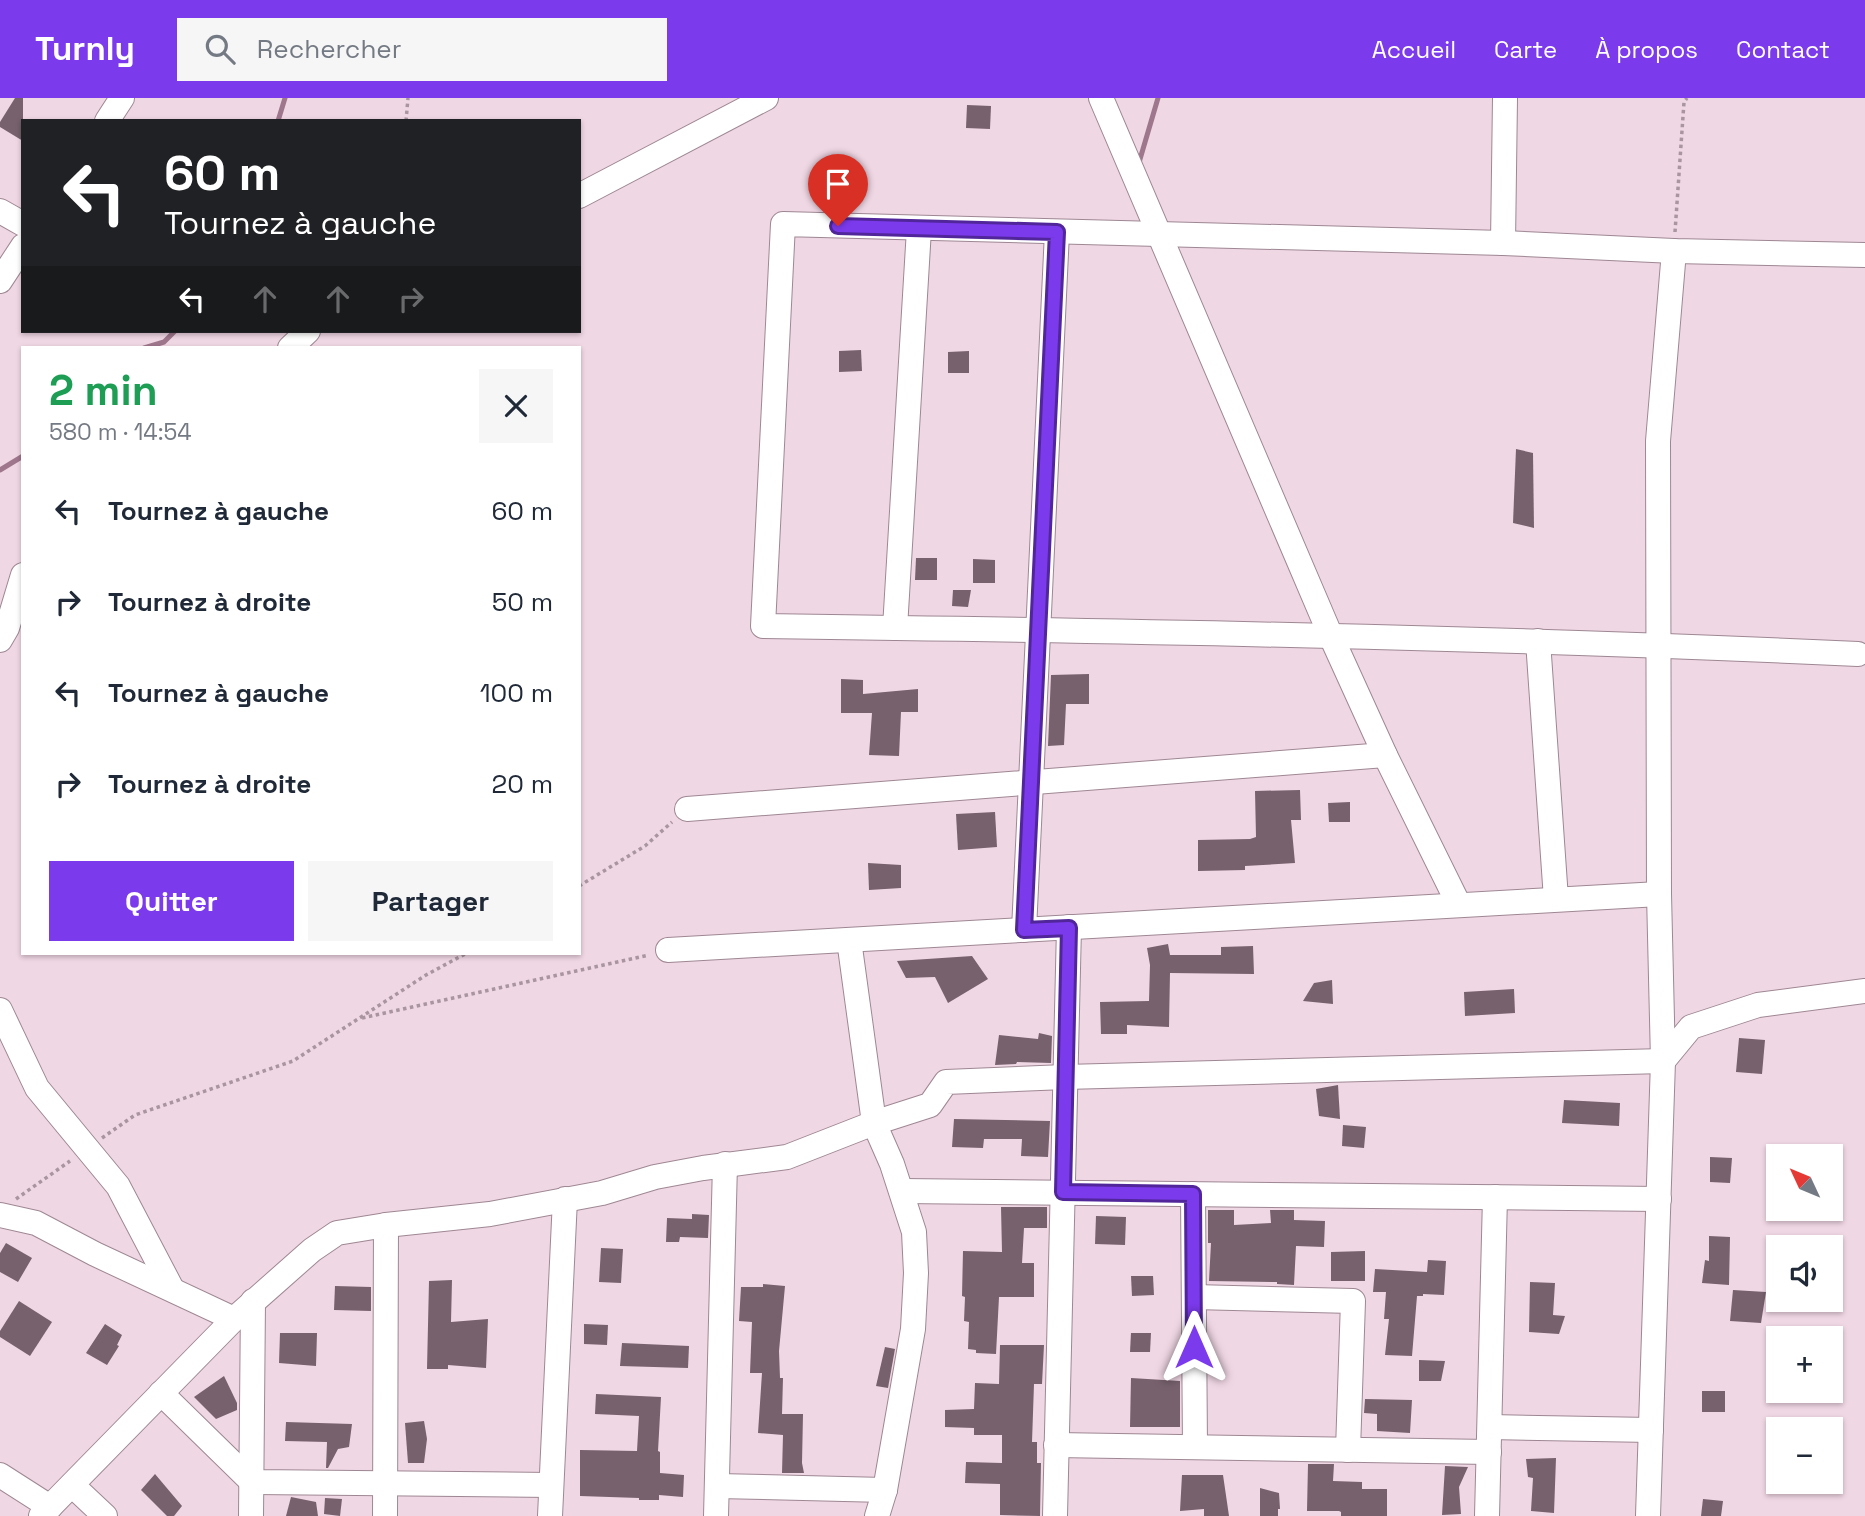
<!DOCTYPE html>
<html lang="fr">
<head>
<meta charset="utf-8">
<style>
	:root { --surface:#fff; --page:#f6f6f7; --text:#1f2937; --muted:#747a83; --accent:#7c3aed }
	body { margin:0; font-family:"Space Grotesk",sans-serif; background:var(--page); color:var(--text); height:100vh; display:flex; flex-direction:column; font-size:26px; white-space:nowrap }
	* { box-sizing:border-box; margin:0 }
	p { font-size:23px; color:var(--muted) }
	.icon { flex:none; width:38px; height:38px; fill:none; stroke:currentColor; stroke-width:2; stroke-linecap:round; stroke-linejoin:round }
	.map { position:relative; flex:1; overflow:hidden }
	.drawer { position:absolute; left:21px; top:248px; width:560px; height:609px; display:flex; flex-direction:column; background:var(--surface); border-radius:0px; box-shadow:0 2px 5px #0004 }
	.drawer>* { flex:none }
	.hud { position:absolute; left:21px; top:21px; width:560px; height:214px; border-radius:0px; box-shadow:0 2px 5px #0004; background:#202124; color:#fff; overflow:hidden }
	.needle { width:46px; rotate:314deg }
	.controls { position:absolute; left:1766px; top:1046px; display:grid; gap:14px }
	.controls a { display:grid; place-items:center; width:77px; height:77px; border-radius:0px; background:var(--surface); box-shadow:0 2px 5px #0004; font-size:35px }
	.pin { position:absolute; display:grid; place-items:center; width:60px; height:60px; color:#fff; margin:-72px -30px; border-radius:50% 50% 50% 0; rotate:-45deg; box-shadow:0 0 7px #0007 }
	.pin .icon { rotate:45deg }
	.me { position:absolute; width:77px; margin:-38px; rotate:0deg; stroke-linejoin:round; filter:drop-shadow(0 0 5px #0008) }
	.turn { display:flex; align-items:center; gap:24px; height:147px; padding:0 28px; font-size:32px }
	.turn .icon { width:91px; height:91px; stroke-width:2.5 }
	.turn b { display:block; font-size:49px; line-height:60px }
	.lanes { display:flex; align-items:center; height:66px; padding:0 28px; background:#0003; justify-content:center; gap:35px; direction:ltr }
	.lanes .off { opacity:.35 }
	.round { display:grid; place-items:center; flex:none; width:74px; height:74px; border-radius:0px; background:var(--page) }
	.head { display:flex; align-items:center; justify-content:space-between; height:119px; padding:0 28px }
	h1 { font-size:42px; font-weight:600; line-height:52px; color:#1e9e55 }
	.primary-button { display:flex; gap:14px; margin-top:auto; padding:14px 28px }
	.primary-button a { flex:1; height:80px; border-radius:0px; background:var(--accent); color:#fff; font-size:28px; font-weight:600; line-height:80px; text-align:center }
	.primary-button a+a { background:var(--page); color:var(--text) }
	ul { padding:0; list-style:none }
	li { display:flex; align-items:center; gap:21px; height:91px; padding:0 28px }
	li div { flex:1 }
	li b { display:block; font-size:26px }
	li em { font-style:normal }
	header { display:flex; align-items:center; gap:42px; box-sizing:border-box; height:98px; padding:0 35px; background:var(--accent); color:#fff }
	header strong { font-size:33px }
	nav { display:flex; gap:38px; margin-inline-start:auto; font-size:24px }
	.search { width:490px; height:63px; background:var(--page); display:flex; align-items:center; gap:18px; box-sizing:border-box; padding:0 24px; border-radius:0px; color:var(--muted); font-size:26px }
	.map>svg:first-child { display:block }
</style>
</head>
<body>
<header>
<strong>Turnly</strong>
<div class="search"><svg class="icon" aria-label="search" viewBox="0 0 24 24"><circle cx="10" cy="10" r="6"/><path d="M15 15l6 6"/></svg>Rechercher</div>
<nav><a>Accueil</a><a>Carte</a><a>À propos</a><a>Contact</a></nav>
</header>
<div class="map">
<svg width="1865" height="1418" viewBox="0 0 1865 1418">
	<rect width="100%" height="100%" fill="#f0d7e4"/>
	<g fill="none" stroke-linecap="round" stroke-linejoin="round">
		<!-- stream -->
		<g stroke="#9f778d" stroke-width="5">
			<path d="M278 23 285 0"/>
			<path d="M1138 68 1158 0"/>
			<path d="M144 250 164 244 175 233"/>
			<path d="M0 372 23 358"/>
		</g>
	</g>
	<!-- building -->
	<g fill="#76616c">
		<path d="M15 0H23V43L0 29V24Z"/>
		<path d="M967 7 991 8 990 31 966 30Z"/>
		<path d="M861 252 862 273 839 274V253Z"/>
		<path d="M969 253V275H948V254Z"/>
		<path d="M1516 351 1533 355 1534 430 1513 425Z"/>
		<path d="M916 460H937V482H915Z"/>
		<path d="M973 461 995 462V485H973Z"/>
		<path d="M953 492H971L968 509 952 508Z"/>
		<path d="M1089 576V606H1066L1064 647 1048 648 1051 577Z"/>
		<path d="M841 581 863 582V596L918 591V614H901L899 658 869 657 872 615H841Z"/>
		<path d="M1300 692 1301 722H1291L1295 765 1245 768V772L1198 773V742L1250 741 1256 739 1255 693Z"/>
		<path d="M1350 704V724H1329L1328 705Z"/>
		<path d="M995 714 997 749 958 752 956 716Z"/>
		<path d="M868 765 901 767V790L869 792Z"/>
		<path d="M1168 846 1170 857H1221V849L1253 848 1254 876 1170 875 1169 929 1127 927V936H1101L1100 904 1149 903 1150 867 1147 850Z"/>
		<path d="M972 858 988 881 948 905 935 879 906 880 897 863Z"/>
		<path d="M1332 882 1333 906 1303 903 1314 885Z"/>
		<path d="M1514 891 1515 915 1465 918 1464 894Z"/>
		<path d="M1039 935 1052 938 1051 965 1017 964 1016 966 995 967 999 937 1038 941Z"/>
		<path d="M1739 940 1765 942 1762 976 1736 974Z"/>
		<path d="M1338 987 1340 1021 1319 1018 1316 991Z"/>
		<path d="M1564 1002 1620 1005 1619 1028 1562 1025Z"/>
		<path d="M954 1021 1050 1023 1048 1059 1021 1058 1022 1041H984L983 1050 952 1049Z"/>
		<path d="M1343 1027 1366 1029 1364 1050 1342 1048Z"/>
		<path d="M1710 1059 1732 1060 1730 1085 1710 1084Z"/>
		<path d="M1001 1109H1047V1130H1024L1022 1165H1034V1199H999L996 1256 976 1255V1252L968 1251 969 1224 964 1223 965 1199 962 1198 963 1153 1002 1154Z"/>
		<path d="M1208 1112H1234V1127L1271 1125 1270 1112H1294V1122L1325 1123 1324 1149 1296 1148 1294 1187 1277 1186V1184L1209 1183 1211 1145H1208Z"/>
		<path d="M692 1116 709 1117 708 1140 680 1139 679 1144H666L667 1120 692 1121Z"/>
		<path d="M1096 1118 1126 1119 1125 1147 1095 1146Z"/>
		<path d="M1709 1138 1730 1139 1729 1187 1702 1185 1705 1162 1709 1163Z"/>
		<path d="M6 1145 32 1160 18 1184 0 1174V1155Z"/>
		<path d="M601 1150 623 1151 621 1185 599 1184Z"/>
		<path d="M1365 1153V1183H1331V1154Z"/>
		<path d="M1428 1162 1446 1163 1444 1197 1423 1196V1198H1417L1412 1258 1385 1257 1389 1221H1384L1386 1194H1373L1375 1171 1427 1174Z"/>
		<path d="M1131 1178H1153L1154 1197 1132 1198Z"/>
		<path d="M452 1182 451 1224 488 1221 486 1270 448 1267V1271H427L429 1183Z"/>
		<path d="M1530 1184 1555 1185 1553 1217 1565 1218 1559 1236 1529 1234Z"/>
		<path d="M763 1186 785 1188 779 1253 780 1280H783L782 1316H803L802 1365 804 1375H782L783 1337 758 1335 762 1275H750L752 1224 739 1223 741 1189H763Z"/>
		<path d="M335 1188 371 1189V1213L334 1212Z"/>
		<path d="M1733 1192 1766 1194 1761 1225 1730 1223Z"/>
		<path d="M19 1203 52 1224 30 1258 0 1239V1233Z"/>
		<path d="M105 1226 122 1237 117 1247 119 1248 107 1267 86 1255Z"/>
		<path d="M584 1226 608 1227 607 1247 584 1246Z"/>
		<path d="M280 1235H317L316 1268 279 1265Z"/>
		<path d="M1131 1235H1151L1150 1254H1130Z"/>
		<path d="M622 1245 689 1248 688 1270 620 1268Z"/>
		<path d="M1000 1247H1044L1042 1286H1034L1032 1344H1037V1365H1041L1040 1418 1000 1417V1386L965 1385 966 1364 1002 1365V1337H974V1330L945 1329V1312L974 1311 975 1285 999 1286Z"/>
		<path d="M885 1249 895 1251 888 1290 876 1288Z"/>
		<path d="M1419 1262 1445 1263 1441 1283H1419Z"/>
		<path d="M224 1278 237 1305V1312L216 1321 194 1299Z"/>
		<path d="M1131 1280 1180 1283V1329H1130Z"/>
		<rect x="1702" y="1293" width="23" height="21"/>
		<path d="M596 1296 661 1299 658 1353 660 1354V1375L684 1377 683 1399 659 1397V1402H639V1400L580 1398V1352L637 1353 639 1318 595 1316Z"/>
		<path d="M1365 1301 1412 1302 1410 1335 1377 1333V1316L1364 1315Z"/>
		<path d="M424 1323 427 1341 424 1365H408L405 1325Z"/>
		<path d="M286 1324 352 1326 349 1349 338 1351 328 1370H326L327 1344 285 1343Z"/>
		<path d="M1556 1360 1554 1415 1531 1413 1533 1380 1528 1379 1526 1361Z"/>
		<path d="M1308 1366H1334L1333 1383 1362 1384V1391H1387V1418H1341V1414L1339 1413H1307Z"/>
		<path d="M1445 1368 1468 1369 1459 1389 1461 1416 1442 1417Z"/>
		<path d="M155 1376 182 1408 174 1418H167L141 1392Z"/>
		<path d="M1182 1377H1223L1229 1418H1204V1411L1180 1413Z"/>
		<path d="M1260 1390 1279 1395 1280 1411H1278V1418H1260Z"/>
		<path d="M291 1399 316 1404 318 1418H286Z"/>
		<path d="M325 1400 342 1401 340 1418 324 1416Z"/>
		<path d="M1703 1401 1723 1403 1721 1418H1701Z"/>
	</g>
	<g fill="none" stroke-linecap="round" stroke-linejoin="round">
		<!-- minor casing -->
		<g stroke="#9e8793" stroke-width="26">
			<g id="minor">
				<path d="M1101 0 1330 536 1385 657 1459 807"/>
				<path d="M107 23 122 0"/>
				<path d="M579 98 766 0"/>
				<path d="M0 113 23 126"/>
				<path d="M1503 145 1505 0"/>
				<path d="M0 183 23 148"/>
				<path d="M290 250 308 233"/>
				<path d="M895 530 919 131"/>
				<path d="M0 542 7 530 23 477"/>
				<path d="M1538 543 1556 801"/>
				<path d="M1858 556C1493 539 1128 533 763 528L783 126 1503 145 1674 153 1865 157"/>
				<path d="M687 711 1385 657"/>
				<path d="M1024 832 1057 134"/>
				<path d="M849 842 874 1025 892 1066 914 1134 916 1175 913 1231 885 1392 877 1418"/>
				<path d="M668 852 1659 796"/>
				<path d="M0 912 37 990 118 1088 172 1191"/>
				<path d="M902 1093 1659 1101"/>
				<path d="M1193 1096 1195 1349"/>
				<path d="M0 1117 36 1125 95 1156 234 1221"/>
				<path d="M1194 1199 1353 1203 1348 1352"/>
				<path d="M161 1295 252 1384 551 1387"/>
				<path d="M1490 1329 1651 1332"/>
				<path d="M1056 1347 1489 1354"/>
				<path d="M0 1377 50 1409"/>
				<path d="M72 1387 105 1418"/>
				<path d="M717 1388 885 1392"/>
				<path d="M41 1418 234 1221 312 1152 337 1135 386 1127 490 1116 602 1095 655 1079 703 1070 787 1059 874 1025 930 1007 946 984 1065 979 1663 963 1691 929 1758 907 1865 893"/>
				<path d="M251 1418 253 1203"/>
				<path d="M385 1418 386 1127"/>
				<path d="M550 1418 565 1101"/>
				<path d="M716 1418 725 1066"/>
				<path d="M1055 1418 1069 829"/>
				<path d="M1487 1418 1495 1099"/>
				<path d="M1648 1418 1663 963 1659 796 1658 343 1674 153"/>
			</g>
		</g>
		<!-- path -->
		<g stroke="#a8959f" stroke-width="3.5" stroke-dasharray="3.5 3.5" stroke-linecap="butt">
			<path d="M406 23 408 0"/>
			<path d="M1675 134 1684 4 1687 0"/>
			<path d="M579 788 645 748 672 724"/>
			<path d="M362 920 649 857"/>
			<path d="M102 1040 135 1017 293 963 426 877 465 856"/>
			<path d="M16 1101 70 1063"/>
		</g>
		<!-- minor -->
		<use href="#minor" stroke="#fff" stroke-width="24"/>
	</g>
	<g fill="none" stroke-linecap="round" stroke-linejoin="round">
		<!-- route casing -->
		<g stroke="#51269a" stroke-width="18">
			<path id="route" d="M838 128 1057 134 1024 832 1069 830 1063 1094 1193 1096 1194 1249"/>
		</g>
		<!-- route -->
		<use href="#route" stroke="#7c3aed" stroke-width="12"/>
	</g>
</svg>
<div class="controls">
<a><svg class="needle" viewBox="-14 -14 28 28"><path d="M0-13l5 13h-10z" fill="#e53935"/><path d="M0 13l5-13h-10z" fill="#747a83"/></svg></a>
<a><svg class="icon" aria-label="sound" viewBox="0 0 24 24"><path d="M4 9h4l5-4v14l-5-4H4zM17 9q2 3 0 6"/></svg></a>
<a>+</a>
<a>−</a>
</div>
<div class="pin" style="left:838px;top:128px;background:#d93025"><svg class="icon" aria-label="arrive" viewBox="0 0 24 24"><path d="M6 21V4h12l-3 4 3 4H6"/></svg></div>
<svg class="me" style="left:1194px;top:1249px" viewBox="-20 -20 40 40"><path d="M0-17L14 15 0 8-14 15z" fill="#7c3aed" stroke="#fff" stroke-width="4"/></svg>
<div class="hud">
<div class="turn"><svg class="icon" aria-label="left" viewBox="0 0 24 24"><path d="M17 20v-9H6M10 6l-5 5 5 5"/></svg><div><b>60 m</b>Tournez à gauche</div></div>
<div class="lanes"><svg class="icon" aria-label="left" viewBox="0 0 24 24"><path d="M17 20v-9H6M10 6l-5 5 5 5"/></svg><svg class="icon off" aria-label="ahead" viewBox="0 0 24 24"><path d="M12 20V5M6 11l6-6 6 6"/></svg><svg class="icon off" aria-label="ahead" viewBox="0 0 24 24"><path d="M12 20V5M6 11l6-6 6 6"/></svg><svg class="icon off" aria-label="right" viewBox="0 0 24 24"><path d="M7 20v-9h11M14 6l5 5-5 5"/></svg></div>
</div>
<section class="drawer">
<div class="head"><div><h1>2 min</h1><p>580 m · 14:54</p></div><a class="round"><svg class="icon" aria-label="close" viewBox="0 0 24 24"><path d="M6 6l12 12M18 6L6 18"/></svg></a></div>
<ul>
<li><svg class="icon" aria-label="left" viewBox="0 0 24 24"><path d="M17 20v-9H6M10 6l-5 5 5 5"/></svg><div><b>Tournez à gauche</b></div><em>60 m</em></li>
<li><svg class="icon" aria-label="right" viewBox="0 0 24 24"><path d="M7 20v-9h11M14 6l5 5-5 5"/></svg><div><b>Tournez à droite</b></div><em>50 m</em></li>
<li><svg class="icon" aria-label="left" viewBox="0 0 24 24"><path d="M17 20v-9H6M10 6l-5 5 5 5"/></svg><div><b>Tournez à gauche</b></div><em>100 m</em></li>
<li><svg class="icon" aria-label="right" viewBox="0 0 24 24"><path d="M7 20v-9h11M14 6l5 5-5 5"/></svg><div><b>Tournez à droite</b></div><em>20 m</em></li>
</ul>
<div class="primary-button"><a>Quitter</a><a>Partager</a></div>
</section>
</div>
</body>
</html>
